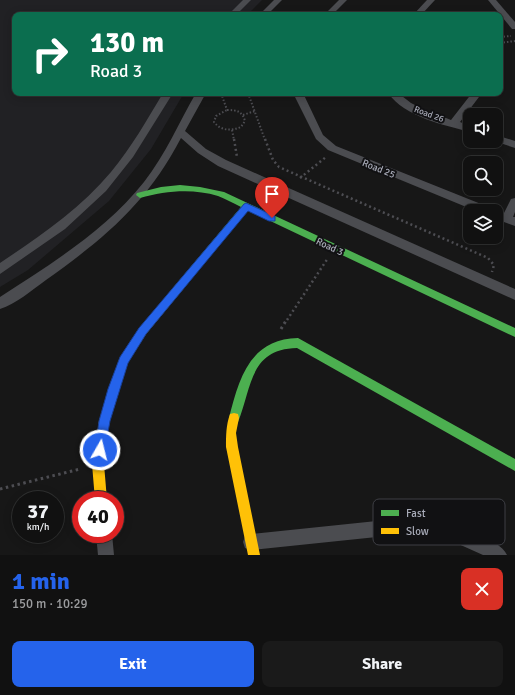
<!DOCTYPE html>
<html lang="en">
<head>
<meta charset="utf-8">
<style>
	:root { --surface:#111; --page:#1a1a1a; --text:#f1f3f6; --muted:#9c9d9f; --line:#303131; --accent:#2563eb }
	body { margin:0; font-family:Signika,sans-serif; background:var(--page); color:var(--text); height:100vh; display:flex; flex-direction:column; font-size:15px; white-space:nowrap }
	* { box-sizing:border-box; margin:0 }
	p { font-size:13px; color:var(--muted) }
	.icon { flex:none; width:22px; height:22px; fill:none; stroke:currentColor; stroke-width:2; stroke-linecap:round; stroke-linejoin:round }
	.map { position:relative; height:555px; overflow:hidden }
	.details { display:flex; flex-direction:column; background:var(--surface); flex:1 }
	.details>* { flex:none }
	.hud { position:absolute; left:12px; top:12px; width:491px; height:84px; border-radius:8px; box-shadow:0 2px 10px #0003,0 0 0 1px var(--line); background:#0b6e4f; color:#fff; overflow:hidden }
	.tools { position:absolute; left:463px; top:108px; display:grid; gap:8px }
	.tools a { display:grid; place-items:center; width:40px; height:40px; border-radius:8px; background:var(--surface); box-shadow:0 2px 10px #0003,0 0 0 1px var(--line); font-size:20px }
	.speed { position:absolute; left:12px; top:491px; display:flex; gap:8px; font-size:20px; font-weight:700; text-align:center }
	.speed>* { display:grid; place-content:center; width:52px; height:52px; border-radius:50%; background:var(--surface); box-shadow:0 2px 10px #0003,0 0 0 1px var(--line); line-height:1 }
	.speed small { font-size:10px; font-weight:400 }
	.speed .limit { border:6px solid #d22; background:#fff; color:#111 }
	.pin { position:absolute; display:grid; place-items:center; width:34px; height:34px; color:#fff; margin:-41px -17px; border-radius:50% 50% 50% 0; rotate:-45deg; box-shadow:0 0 4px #0007 }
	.pin .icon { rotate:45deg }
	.me { position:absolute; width:44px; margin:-22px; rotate:8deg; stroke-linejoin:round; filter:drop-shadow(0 0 3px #0008) }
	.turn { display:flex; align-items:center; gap:14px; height:84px; padding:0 12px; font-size:18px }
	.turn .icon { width:52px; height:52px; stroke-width:2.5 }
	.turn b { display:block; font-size:28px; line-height:34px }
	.round { display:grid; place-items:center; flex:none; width:42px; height:42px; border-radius:8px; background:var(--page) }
	.head { display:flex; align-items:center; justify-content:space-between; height:68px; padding:0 12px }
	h1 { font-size:24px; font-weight:700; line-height:30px; color:var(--accent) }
	.button { display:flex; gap:8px; margin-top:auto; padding:8px 12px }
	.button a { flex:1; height:46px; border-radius:8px; background:var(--accent); color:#fff; font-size:16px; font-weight:700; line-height:46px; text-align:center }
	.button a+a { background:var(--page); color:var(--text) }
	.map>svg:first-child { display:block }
</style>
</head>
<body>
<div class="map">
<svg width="515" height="555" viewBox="0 0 515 555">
	<rect width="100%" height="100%" fill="#171717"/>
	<!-- built -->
	<path fill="#212124" d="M0 0H262L247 15H15V93H184L151 149 109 201 28 270 0 287Z"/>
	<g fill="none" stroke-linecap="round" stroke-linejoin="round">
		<!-- path-far2 -->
		<g stroke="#4d4d52" stroke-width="2" stroke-dasharray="1.5 2" stroke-linecap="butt">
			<path d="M500 37 511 36"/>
			<path d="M500 43 515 41"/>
			<path d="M221 93 227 110"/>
			<path d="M248 93 265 140"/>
			<path d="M227 110C237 110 242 111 245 121L241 127C231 131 221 131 214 122L216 116Z"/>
			<path d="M243 115 255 111"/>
			<path d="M232 130 234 140"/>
		</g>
		<!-- path-far1 -->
		<g stroke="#4d4d52" stroke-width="2.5" stroke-dasharray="2 3" stroke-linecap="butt">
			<path d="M234 139 237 157"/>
			<path d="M265 139 273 160 279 167 488 258 494 265 492 272"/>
			<path d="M300 178 326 157"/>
			<path d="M287 320 328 258"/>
		</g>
		<!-- path -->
		<g stroke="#4d4d52" stroke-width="3" stroke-dasharray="2.5 3.5" stroke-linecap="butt">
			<path d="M281 329 287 319"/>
			<path d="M0 489 80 469"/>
		</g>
		<!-- street -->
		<g fill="#4b4c50" fill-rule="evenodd">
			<path d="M243 0H251L236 15H228Z"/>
			<path d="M274 0H282L267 15H259Z"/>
			<path d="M339 0H347L332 15H324Z"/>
			<path d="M427 0H435L421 15H413Z"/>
			<path d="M488 0H496L515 22V29H512Z"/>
			<path d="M163 93H173L133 157 106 191 65 229 0 274V263C40 236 80 209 111 172 131 148 147 120 163 93Z"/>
			<path d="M196 93H206L185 131 206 149 226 160 515 289V300L218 166 198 153 181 138C147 203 105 238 46 280 32 290 16 304 0 309V297C51 264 106 230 144 182 166 154 179 122 196 93Z"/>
			<path d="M293 93H303L323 135 336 146 491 208 492 211H476L328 150 316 139Z"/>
			<path d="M388 93H398L411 103 421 108 451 120 472 93H482L460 122 470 126V132C444 125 405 117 388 93Z"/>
			<path d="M496 135 515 141V148L494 141H496Z"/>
			<path d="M515 198V212L513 217H515V226L496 219 495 211 504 213 511 199Z"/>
			<path d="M396 519C406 519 417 519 427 520 446 524 500 537 507 555H483L454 542 425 536 396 535 251 550 245 548 243 542 245 536 251 534Z"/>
			<path d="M96 534H112L114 555H98Z"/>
		</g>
		<!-- fast -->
		<g fill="#4caf50" fill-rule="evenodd">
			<path d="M180 185 200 187 224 192 515 328V337L247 210 184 288 181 289 178 288 176 285 178 282 241 207C233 203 226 199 218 196 192 188 165 191 140 198L136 195 137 193 161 187Z"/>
			<path d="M298 338 515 459V471L297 348C249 349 252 388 238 422L234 423 230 422 229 418C239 378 250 339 298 338Z"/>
		</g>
		<!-- slow -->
		<g fill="#ffc107" fill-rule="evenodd">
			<path d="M181 281 184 282 186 285 184 288 146 334 128 362 109 421 104 464 107 500H95L92 464 99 421 119 360 140 328 178 282Z"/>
			<path d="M234 413 238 414 239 418 236 433 238 447 260 555H248L226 447C226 436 226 425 230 414Z"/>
		</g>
	</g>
	<!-- route -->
	<path fill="#2563eb" stroke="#184099" d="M246 203 275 216V221H269L248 211 146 334 128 363 110 421 104 454 100 456 96 454 95 450 99 421 108 389 120 357 139 328 244 204Z"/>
	<g text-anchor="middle" stroke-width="4" stroke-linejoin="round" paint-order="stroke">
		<!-- far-street labels -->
		<g font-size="9" fill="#a8abb8" stroke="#111113">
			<text transform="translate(429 114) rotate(20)" y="3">Road 26</text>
		</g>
		<!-- street labels -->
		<g font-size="10" fill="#a8abb8" stroke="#111113">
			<text transform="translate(379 168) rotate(22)" y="4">Road 25</text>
			<text transform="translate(330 246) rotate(25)" y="4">Road 3</text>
		</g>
	</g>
	<!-- legend -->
	<rect x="373" y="499" width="132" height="46" rx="6" fill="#111113" stroke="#3e3f45" stroke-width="1"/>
	<rect x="381" y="510" width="18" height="6" fill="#4caf50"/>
	<rect x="381" y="528" width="18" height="6" fill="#ffc107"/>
	<g font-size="11" fill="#a8abb8">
		<text x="406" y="517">Fast</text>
		<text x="406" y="535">Slow</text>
	</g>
</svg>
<div class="tools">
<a><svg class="icon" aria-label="sound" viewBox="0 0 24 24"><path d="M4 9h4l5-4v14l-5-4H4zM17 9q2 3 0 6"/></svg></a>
<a><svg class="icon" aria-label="search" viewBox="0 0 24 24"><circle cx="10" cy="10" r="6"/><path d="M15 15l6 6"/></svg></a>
<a><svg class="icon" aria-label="layers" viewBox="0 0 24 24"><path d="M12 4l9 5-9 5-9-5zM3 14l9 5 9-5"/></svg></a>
</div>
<div class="speed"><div>37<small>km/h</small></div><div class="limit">40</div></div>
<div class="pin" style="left:272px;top:218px;background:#d93025"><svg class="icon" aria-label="arrive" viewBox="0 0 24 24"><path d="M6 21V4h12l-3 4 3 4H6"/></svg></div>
<svg class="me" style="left:100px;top:450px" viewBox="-20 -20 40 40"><circle r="17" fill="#2563eb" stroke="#fff" stroke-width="3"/><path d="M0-11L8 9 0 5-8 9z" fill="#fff"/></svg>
<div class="hud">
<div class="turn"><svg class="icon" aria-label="right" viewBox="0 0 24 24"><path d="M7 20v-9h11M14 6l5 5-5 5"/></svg><div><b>130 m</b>Road 3</div></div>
</div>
</div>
<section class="details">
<div class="head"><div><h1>1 min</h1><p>150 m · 10:29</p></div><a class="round" style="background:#d93025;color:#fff"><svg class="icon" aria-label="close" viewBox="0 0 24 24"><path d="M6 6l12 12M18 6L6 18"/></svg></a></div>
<div class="button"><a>Exit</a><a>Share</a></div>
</section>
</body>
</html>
